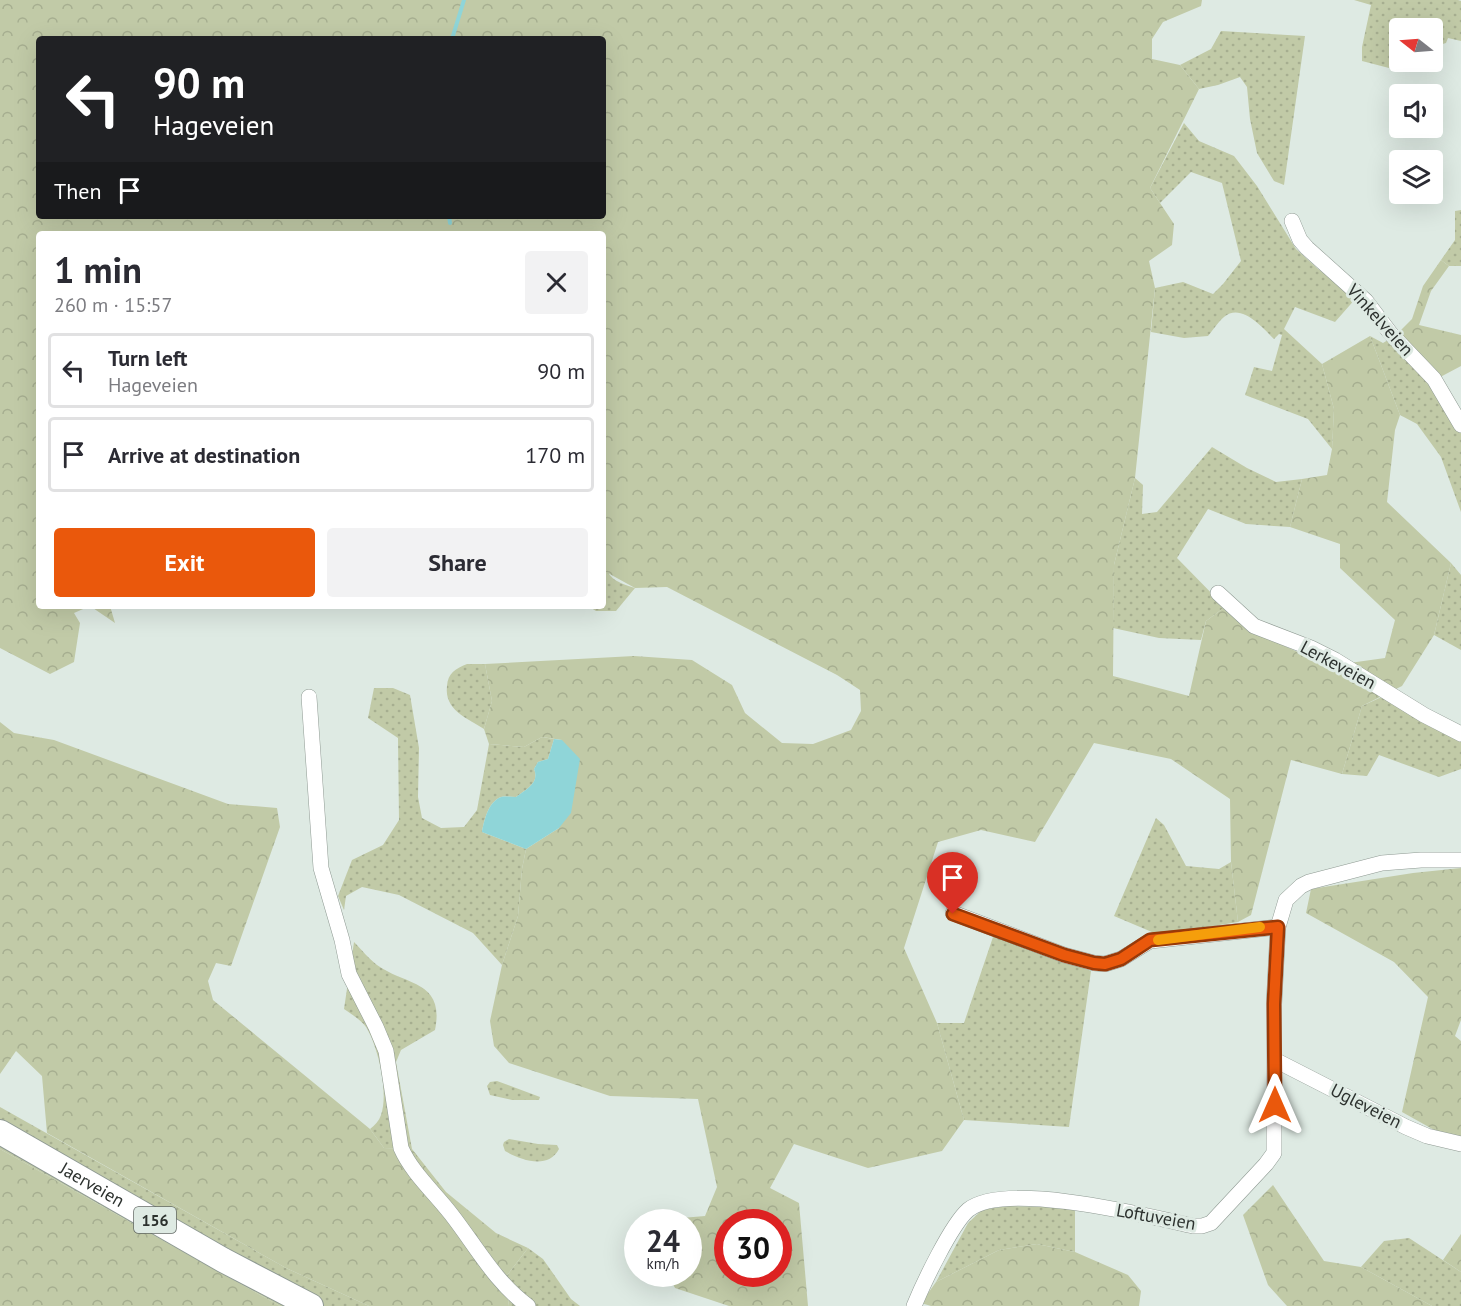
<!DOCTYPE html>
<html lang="en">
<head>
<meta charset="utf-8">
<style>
	:root { --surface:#fff; --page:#f2f2f3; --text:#2b2b33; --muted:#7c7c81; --line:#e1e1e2; --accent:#ea580c }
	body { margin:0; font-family:"PT Sans",sans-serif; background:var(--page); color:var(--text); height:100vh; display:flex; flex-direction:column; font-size:22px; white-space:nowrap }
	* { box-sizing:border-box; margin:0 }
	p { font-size:20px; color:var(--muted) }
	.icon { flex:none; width:33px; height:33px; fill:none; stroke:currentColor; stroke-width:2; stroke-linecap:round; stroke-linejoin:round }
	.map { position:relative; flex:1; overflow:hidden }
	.sheet { position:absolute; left:36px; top:231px; width:570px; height:378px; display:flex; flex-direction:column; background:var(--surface); border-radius:6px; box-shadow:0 6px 24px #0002 }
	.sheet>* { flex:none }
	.top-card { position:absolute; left:36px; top:36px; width:570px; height:183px; border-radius:6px; box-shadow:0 6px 24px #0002; background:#202124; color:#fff; overflow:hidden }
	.needle { width:39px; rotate:287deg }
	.controls { position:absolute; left:1389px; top:18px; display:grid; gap:12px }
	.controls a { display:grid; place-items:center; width:54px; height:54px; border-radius:6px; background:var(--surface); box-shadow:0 6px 24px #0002; font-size:30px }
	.speed { position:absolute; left:624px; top:1209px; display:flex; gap:12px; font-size:30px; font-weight:700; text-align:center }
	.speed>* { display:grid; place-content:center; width:78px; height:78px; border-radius:50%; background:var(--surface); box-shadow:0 6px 24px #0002; line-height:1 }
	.speed small { font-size:15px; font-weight:400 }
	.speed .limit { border:9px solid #d22; background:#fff; color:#111 }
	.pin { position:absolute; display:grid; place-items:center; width:51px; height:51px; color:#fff; margin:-62px -26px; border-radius:50% 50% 50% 0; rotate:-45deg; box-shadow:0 0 6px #0007 }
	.pin .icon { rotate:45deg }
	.me { position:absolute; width:66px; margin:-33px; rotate:0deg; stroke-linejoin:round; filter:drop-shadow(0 0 4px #0008) }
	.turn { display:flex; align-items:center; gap:21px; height:126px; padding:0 18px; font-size:27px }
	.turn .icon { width:78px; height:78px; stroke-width:2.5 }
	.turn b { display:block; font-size:42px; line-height:51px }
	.then { display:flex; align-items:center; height:57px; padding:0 18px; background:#0003; gap:12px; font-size:22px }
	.round { display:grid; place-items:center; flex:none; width:63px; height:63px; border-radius:6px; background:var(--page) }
	.summary { display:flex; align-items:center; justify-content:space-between; height:102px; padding:0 18px }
	h1 { font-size:36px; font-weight:800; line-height:45px }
	.action { display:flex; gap:12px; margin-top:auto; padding:12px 18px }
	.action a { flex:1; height:69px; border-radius:6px; background:var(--accent); color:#fff; font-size:24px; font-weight:800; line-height:69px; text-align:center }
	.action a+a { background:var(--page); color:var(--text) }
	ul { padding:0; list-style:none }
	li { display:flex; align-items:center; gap:18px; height:75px; margin:0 12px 9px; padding:0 6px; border:3px solid var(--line); border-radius:6px }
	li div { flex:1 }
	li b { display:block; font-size:22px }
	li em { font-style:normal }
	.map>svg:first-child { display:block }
</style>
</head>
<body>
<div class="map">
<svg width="1461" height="1306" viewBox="0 0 1461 1306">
	<defs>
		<pattern id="grass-dots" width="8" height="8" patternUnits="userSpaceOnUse" patternTransform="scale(1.5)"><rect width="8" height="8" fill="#c1caa7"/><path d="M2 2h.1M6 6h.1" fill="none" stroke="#a6ae90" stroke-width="1.8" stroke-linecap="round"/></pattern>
		<pattern id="forest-crowns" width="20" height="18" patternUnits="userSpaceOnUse" patternTransform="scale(1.5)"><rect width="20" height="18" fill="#c1caa7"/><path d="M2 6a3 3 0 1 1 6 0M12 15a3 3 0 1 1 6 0" fill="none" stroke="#a6ae90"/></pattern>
	</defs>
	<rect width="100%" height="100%" fill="#deeae3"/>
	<!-- grass -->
	<g fill="url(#grass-dots)">
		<path d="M1354 0H1458L1461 1V41L1448 38 1446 43 1436 46 1433 54 1432 28H1400L1399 56 1389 68 1362 61V47L1371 5Z"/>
		<path d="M1221 31 1305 36 1284 185 1274 181 1257 153 1250 119 1247 87 1240 77 1218 85 1199 89 1180 65 1211 49Z"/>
		<path d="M1184 123 1199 141 1234 156 1257 186 1296 249 1318 269 1357 297 1335 322 1295 307 1284 329 1322 364 1334 409 1332 449 1308 419 1245 395 1254 367 1272 371 1282 335 1279 334 1274 339C1263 328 1241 302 1224 317 1218 322 1213 330 1208 336L1184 338 1151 332 1155 288 1183 282 1213 294 1223 284 1241 261 1222 183 1191 172 1160 203 1150 188Z"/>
		<path d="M1461 210V266H1449L1441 260 1455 240V211Z"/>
		<path d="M1396 335 1461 433V512L1441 457 1417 424 1400 415 1370 336 1383 343Z"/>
		<path d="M1212 447 1247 468 1276 482 1302 479 1290 527 1246 524 1208 509 1177 558 1225 607 1206 621 1201 640 1159 638 1113 628 1114 565 1135 478 1143 485 1142 514 1157 512Z"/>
		<path d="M603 561C609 580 617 582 635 588L616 611H596L588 606H603Z"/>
		<path d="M1451 563 1461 575V650L1434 635Z"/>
		<path d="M467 664H485L492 701 484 729C467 718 444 710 447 686 448 673 455 669 467 664Z"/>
		<path d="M374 688H393L410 695 419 748 418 797 422 818 441 828 464 827 477 810 489 744 524 747 542 737 554 739 548 759 538 762 534 769C540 783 526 789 516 797 511 797 505 796 501 797 488 802 484 821 482 832L526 849 522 869 518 916 502 965 473 933 399 895 362 887 346 896 344 910 338 896 352 860 383 845 399 820 398 738 368 718Z"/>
		<path d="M1388 694 1461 739V769L1439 777 1379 755 1367 776 1342 774 1362 706Z"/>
		<path d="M1156 818 1164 825 1186 866 1219 869 1231 862 1238 922 1159 935 1114 916Z"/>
		<path d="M994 934 1091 971 1069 1127 964 1120 937 1023H964Z"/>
		<path d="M354 942C361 949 369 959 377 965 406 986 445 980 435 1030L401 1050 396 1062 412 1149 384 1148 370 1129C375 1125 379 1121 381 1115 389 1093 378 1046 366 1027 361 1020 351 1014 344 1009Z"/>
		<path d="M497 1081 540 1097 539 1100H512L490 1095 487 1086 490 1082Z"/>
		<path d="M0 1107 286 1268 369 1306H280L0 1149Z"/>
		<path d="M509 1139 538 1144 557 1145 559 1149C548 1170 521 1160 505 1151L503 1145 504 1142Z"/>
		<path d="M1007 1206 1052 1207 1075 1210V1252L1037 1244 999 1250 936 1282 968 1223 982 1210Z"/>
		<path d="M1409 1238 1461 1272V1306H1432L1361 1267 1384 1241Z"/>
		<path d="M528 1248 543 1259 571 1299 580 1306H509L505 1278Z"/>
	</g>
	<!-- forest -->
	<g fill="url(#forest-crowns)" fill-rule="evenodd">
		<path d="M0 0H1202L1201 6 1163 22 1152 39V59L1180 65 1199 89 1150 188 1174 224 1172 245 1149 261 1155 288 1135 478 1114 565 1113 676 1189 696 1206 621 1225 607 1252 631 1328 666 1385 658 1395 620 1340 568V544L1290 527 1302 479 1327 475 1332 449 1334 409 1322 364 1370 336 1400 415 1395 430 1387 502 1451 563 1434 635 1402 686 1362 706 1342 774 1291 760 1251 915 1238 922 1231 862 1230 799 1171 759 1094 743 1035 842 981 830 938 842 904 948 937 1023 964 1120 942 1151 868 1168 794 1144 770 1188 799 1203 808 1306H729L675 1288 668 1274H688V1222H668L670 1219 705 1216 717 1187 698 1099 610 1096 509 1063 494 1046 490 1021 502 965 518 916 522 869 526 849 559 828 562 740 542 737 524 747 489 744 484 729 492 701 485 664 634 656 692 660 732 685 745 713 782 743 813 744 851 730 861 711 860 690 837 675 667 587 635 588 606 572 603 561 605 525 603 234H39V606H110L115 623 90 606 74 613 80 623 74 662 50 674 0 648ZM39 39H603V216H39ZM728 1222H778V1274H728Z"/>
		<path d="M1441 260 1449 266 1431 291 1419 325 1461 335V366L1429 383 1396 335 1412 319 1423 286Z"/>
		<path d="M0 722 14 733 54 740 228 804 277 808 280 827 231 966 216 963 208 981 213 1000 370 1129 384 1148 412 1149 446 1192 496 1233 528 1248 505 1278 509 1306H369L286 1268 47 1133 42 1076 16 1051 0 1074Z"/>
		<path d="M1461 868V1020L1455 1036 1461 1041V1145L1402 1112 1428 997 1394 962 1306 913 1311 889 1413 873Z"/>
		<path d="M0 1149 280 1306H0Z"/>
		<path d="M1273 1185 1324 1261 1361 1267 1432 1306H1287L1268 1285 1243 1215Z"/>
		<path d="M1461 1234V1272L1443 1260Z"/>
		<path d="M1037 1244 1075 1252 1128 1275 1141 1291 1139 1306H931L921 1303 936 1282 999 1250Z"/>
	</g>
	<!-- water -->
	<path fill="#8fd5d8" d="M554 739 562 740 580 759 571 813 559 828 526 849 482 832C484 821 488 802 501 797 505 796 511 797 516 797 526 789 540 783 534 769L538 762 548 759Z"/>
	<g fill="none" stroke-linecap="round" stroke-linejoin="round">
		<!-- stream -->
		<g stroke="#8fd5d8" stroke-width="4">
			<path d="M452 39 464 0"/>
			<path d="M449 216 450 223"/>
		</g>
		<!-- minor casing -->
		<g stroke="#8f9a93" stroke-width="16">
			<g id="minor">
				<path d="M1292 221 1300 240 1307 248 1366 301 1391 334 1434 379 1461 425"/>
				<path d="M1218 593 1254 626 1311 648 1335 660 1424 715 1461 734"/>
				<path d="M309 697 321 868 342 940 349 974 376 1027 386 1051 401 1148C412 1173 435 1193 451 1214 476 1246 495 1282 528 1306"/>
				<path d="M953 913 1064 955 1094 963 1105 964 1121 959 1150 941 1278 927"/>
				<path d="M1275 1060 1406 1127 1427 1136 1461 1144"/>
				<path d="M914 1306C923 1284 951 1225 968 1210 1004 1180 1148 1216 1193 1226H1202L1211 1223 1266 1164 1274 1153V1004L1278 927 1286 900 1301 886 1309 882 1382 863 1421 860H1461"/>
			</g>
		</g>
		<!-- primary casing -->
		<g stroke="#8f9a93" stroke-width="26">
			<g id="primary">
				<path id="s1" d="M0 1132 223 1260 311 1306"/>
			</g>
		</g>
		<!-- minor -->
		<use href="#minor" stroke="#fff" stroke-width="15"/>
		<!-- primary -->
		<use href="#primary" stroke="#fff" stroke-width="24"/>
	</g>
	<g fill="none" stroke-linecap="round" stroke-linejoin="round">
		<!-- route casing -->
		<g stroke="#983908" stroke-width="15">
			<path id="route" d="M953 914 1064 955 1094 963 1105 964 1121 959 1150 940 1278 927 1274 1004 1275 1105"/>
		</g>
		<!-- route -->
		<use href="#route" stroke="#ea580c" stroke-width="10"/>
		<!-- slow -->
		<path stroke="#f59e0b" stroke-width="10" d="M1158 940 1260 927"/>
	</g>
	<g text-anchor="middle" stroke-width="6" stroke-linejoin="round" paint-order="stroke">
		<!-- shield labels -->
		<rect fill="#deeae3" stroke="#616864" stroke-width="1.5" x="134" y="1207" width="42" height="26" rx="4.5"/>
		<g font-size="16" font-weight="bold" fill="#2c312e">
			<text x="155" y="1226">156</text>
		</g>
		<!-- street labels -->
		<g font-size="18" fill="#2c312e" stroke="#deeae3">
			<text transform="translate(1380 320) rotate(48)" y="6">Vinkelveien</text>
			<text transform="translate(1338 665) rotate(28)" y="6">Lerkeveien</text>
			<text transform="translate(1366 1106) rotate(27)" y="6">Ugleveien</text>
			<text dy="6" stroke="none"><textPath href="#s1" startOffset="106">Jaerveien</textPath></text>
			<text transform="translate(1156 1217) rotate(10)" y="6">Loftuveien</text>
		</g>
	</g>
</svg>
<div class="controls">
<a><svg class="needle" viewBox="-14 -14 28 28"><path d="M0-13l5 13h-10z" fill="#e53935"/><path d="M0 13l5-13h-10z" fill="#7c7c81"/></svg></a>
<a><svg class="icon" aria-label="sound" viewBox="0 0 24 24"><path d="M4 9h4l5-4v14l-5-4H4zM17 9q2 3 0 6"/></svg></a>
<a><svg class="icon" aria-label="layers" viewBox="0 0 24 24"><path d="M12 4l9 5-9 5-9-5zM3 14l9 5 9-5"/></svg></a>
</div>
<div class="speed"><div>24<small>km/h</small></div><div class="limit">30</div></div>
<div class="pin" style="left:953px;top:914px;background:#d93025"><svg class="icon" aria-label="arrive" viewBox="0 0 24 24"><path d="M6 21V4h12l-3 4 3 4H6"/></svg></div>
<svg class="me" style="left:1275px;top:1105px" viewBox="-20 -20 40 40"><path d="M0-17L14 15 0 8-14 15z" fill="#ea580c" stroke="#fff" stroke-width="4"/></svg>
<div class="top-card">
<div class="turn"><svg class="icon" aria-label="left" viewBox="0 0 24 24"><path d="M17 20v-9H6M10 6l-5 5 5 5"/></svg><div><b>90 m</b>Hageveien</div></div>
<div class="then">Then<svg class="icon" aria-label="arrive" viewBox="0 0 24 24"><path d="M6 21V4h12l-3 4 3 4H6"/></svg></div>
</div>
<section class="sheet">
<div class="summary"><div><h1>1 min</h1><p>260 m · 15:57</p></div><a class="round"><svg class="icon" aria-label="close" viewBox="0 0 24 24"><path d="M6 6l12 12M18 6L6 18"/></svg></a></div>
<ul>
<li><svg class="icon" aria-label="left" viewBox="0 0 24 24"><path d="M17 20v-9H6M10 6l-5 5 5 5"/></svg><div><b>Turn left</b><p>Hageveien</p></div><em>90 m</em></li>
<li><svg class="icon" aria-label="arrive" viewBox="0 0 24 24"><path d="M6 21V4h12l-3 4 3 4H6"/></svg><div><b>Arrive at destination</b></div><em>170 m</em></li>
</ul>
<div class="action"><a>Exit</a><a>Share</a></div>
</section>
</div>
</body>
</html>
